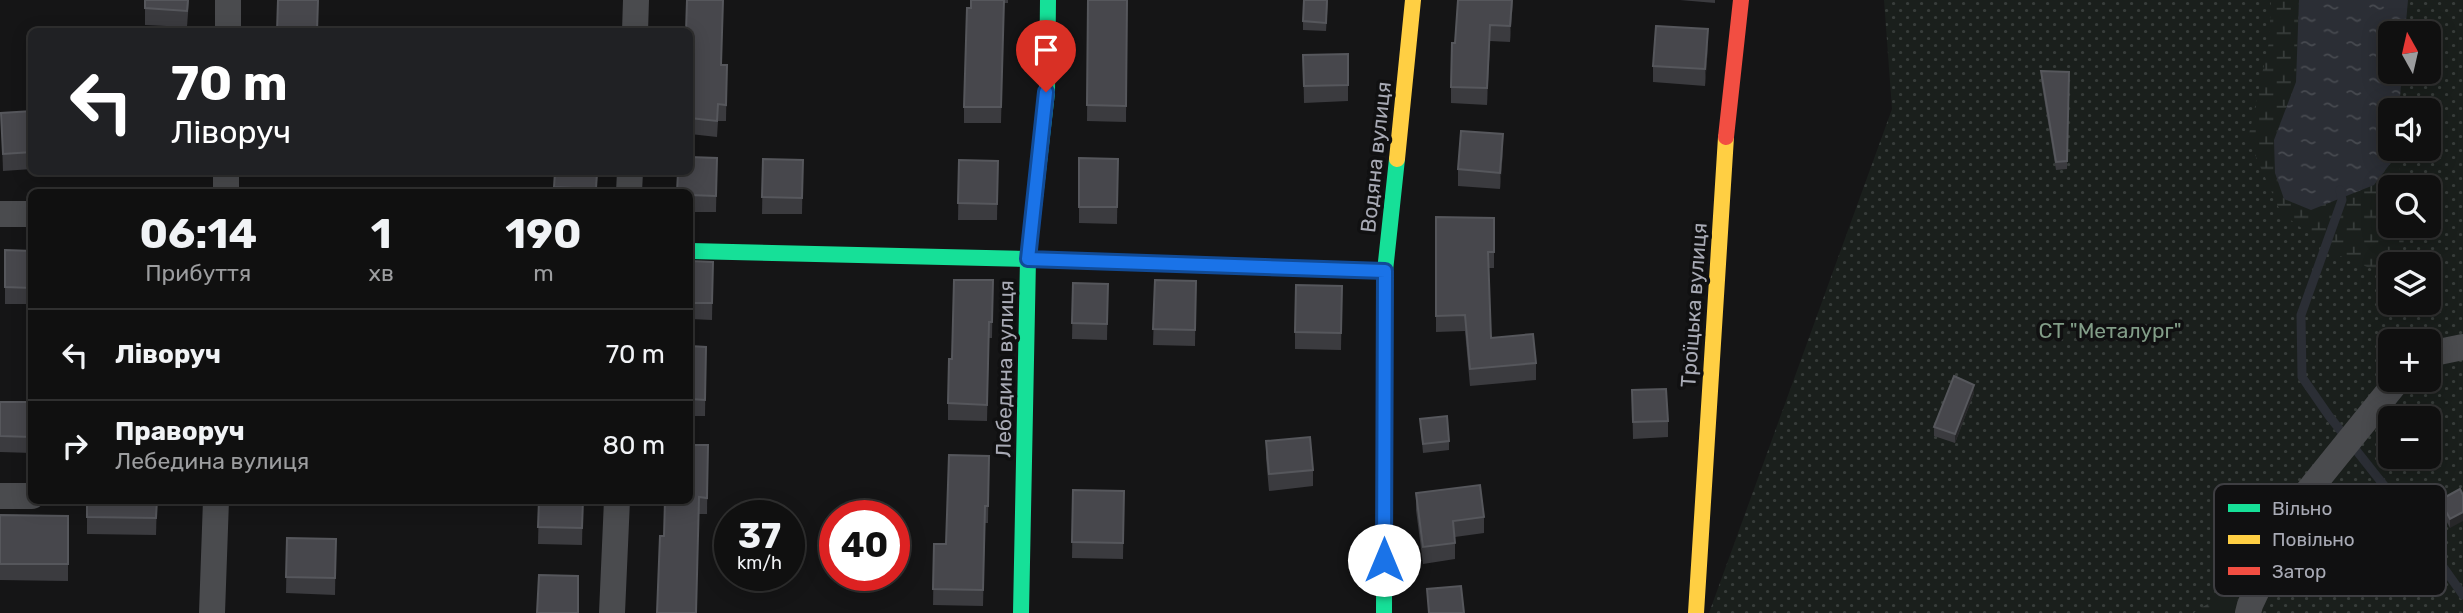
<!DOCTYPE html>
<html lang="uk">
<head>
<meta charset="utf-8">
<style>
	:root { --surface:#101010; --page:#191919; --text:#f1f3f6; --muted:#9c9d9f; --line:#303030 }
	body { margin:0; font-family:Rubik,sans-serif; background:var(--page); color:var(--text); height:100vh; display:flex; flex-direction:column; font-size:26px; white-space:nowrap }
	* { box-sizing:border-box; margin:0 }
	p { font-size:23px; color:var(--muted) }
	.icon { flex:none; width:38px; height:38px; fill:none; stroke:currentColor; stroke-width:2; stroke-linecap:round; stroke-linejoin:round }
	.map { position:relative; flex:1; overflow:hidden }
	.sheet { position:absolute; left:28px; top:189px; width:665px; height:315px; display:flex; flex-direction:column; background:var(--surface); border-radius:10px; box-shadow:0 4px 18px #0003,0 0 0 2px var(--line) }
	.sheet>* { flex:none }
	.guide { position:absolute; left:28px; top:28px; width:665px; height:147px; border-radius:10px; box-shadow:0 4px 18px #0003,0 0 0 2px var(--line); background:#202124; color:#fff; overflow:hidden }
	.needle { width:46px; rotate:352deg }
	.controls { position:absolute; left:2378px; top:21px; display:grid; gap:14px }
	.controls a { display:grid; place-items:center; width:63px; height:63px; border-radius:10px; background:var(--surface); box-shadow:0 4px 18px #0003,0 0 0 2px var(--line); font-size:35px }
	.speed { position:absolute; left:714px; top:500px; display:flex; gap:14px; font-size:35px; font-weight:700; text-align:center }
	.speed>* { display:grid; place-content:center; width:91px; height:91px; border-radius:50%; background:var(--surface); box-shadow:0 4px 18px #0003,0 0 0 2px var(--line); line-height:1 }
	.speed small { font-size:18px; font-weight:400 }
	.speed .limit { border:10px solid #d22; background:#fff; color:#111 }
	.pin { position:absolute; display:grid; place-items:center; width:60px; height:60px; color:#fff; margin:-72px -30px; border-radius:50% 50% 50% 0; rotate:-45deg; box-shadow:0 0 7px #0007 }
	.pin .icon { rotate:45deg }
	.me { position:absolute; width:77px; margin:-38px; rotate:0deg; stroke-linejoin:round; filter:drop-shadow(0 0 5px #0008) }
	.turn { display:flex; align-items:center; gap:24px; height:147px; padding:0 28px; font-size:32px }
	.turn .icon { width:91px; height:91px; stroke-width:2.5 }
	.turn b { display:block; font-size:49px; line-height:60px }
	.eta { display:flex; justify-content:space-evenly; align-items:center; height:119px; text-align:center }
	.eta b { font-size:42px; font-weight:700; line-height:49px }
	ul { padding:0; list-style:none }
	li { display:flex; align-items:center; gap:21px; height:91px; padding:0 28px; border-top:2px solid var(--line) }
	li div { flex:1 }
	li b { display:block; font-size:26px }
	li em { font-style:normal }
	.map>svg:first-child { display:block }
</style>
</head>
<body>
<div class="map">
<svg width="2463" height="613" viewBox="0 0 2463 613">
	<defs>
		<pattern id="green-dots" width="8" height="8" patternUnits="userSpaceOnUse" patternTransform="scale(1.75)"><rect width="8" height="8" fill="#1a1f1c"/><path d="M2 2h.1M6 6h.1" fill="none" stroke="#383d3b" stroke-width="1.8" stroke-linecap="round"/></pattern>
		<pattern id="forest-firs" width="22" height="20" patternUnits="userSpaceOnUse" patternTransform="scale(1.75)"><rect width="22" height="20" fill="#1a1f1c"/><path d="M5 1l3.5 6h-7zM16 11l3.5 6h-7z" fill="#383d3b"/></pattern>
		<pattern id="wetland-marsh" width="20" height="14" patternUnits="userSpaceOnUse" patternTransform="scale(1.75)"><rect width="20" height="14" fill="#1a1f1c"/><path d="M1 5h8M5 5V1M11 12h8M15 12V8" fill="none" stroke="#383d3b"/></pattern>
		<pattern id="water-ripples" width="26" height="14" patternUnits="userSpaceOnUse" patternTransform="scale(1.75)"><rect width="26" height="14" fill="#2b2e35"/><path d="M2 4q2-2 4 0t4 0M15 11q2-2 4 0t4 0" fill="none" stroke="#474a50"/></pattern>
	</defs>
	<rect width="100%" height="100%" fill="#151516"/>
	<!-- green -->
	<path fill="url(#green-dots)" fill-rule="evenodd" d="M1884 0H2463V613H1709L1892 109ZM2390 33H2429V72H2390ZM2390 110H2429V149H2390ZM2390 187H2429V226H2390ZM2390 264H2429V303H2390ZM2390 341H2429V380H2390ZM2390 418H2429V457H2390Z"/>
	<!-- forest -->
	<path fill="url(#forest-firs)" d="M2246 583 2231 613H2194L2197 610Z"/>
	<!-- wetland -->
	<path fill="url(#wetland-marsh)" d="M2271 0H2299L2296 82 2274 140 2275 173 2284 199 2374 185 2396 156 2404 187H2390V226H2405L2403 248 2393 264H2390L2387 275 2340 256 2281 213 2248 139 2269 42Z"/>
	<!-- water -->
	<path fill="url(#water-ripples)" d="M2299 0H2408L2405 33H2390V72H2402L2399 110H2390V149H2396V156L2374 185 2311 210 2284 199 2275 173 2274 140 2296 82Z"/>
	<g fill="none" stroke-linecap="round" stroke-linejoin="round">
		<!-- stream -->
		<path stroke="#2b2e35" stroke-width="9" d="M2340 190 2342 200 2301 315 2302 377 2329 416 2394 498 2463 595"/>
		<!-- street -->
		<g stroke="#4a4b4e" stroke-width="26">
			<path d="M228 32V0"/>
			<path d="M635 32 636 0"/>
			<path d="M226 192V172"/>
			<path d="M629 192 630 172"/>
			<path d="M0 214H32"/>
			<path d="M2429 354 2463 347"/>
			<path d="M0 496H32"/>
			<path d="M212 613 216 500"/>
			<path d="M612 613 617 500"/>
			<path d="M2248 613 2250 605 2297 505 2398 380"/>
		</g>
		<!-- fast -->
		<g stroke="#16e098" stroke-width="16">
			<path d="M690 251 1028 259 1385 271"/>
			<path d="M1021 613 1028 259 1047 92 1048 0"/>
			<path d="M1384 613 1385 271 1397 159"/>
		</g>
		<!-- slow -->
		<g stroke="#ffcf43" stroke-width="16">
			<path d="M1397 159 1413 0"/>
			<path d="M1696 613 1726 137"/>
		</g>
		<!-- jam -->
		<path stroke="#f24e42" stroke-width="16" d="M1726 137 1741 0"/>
	</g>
	<!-- wall -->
	<g fill="#3b3b3f">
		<path d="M145 0H189L187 27 145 25Z"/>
		<path d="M971 0H1008V3H1004L1001 123H964V107Z"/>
		<path d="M1088 0H1127L1126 122 1087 121Z"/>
		<path d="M1328 0 1326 31 1303 30V21Z"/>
		<path d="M1513 0 1510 42 1490 41 1487 105 1451 103V87L1455 43Z"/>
		<path d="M1680 0H1715V3Z"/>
		<path d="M690 32 722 65H727L726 121H718L717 137 690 134Z"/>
		<path d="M1708 46 1705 86 1653 82V66Z"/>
		<path d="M1303 55 1348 85V101L1304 103Z"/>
		<path d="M2041 71 2069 72 2067 169 2056 170 2041 80Z"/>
		<path d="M32 111V169L3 171 1 113Z"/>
		<path d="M1503 151 1500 189 1458 186V169Z"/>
		<path d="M717 158 716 212H690V192Z"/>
		<path d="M1079 158 1118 159 1117 224 1079 223Z"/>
		<path d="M763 159 803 160 802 214H762Z"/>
		<path d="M959 160 998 161 997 220H958Z"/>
		<path d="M555 172H598L596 192H554Z"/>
		<path d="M1436 217 1494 218V268H1489L1491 338 1536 363V380L1470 386 1465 331 1436 332Z"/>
		<path d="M5 250 32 251V304H5Z"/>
		<path d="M690 261 713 262 712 320 690 319Z"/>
		<path d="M993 280 992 338H989L987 421 948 420V403L952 359Z"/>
		<path d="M1155 280 1196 281 1195 346 1153 345Z"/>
		<path d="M1073 283 1108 284 1107 340 1072 339Z"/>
		<path d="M1342 286 1341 350 1295 349V332Z"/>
		<path d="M690 346 706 347 705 416H690Z"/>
		<path d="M1632 390 1668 421V437L1633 439Z"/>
		<path d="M1974 393 1955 443 1934 436V427Z"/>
		<path d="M0 402H32V453L0 452Z"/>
		<path d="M1420 419 1449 441V450L1423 453Z"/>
		<path d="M1266 441 1313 470V486L1269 491 1266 458Z"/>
		<path d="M708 445 707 514H699L664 536Z"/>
		<path d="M989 456 988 523H985L983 606 933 605 934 544H946Z"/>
		<path d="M1073 490 1124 491 1123 559 1072 558Z"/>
		<path d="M1416 493 1484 517V533L1455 537V559L1423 564 1416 510Z"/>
		<path d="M2463 495 2450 528 2440 509V500Z"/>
		<path d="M87 500H157L156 535 87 534Z"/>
		<path d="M293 500H347V502Z"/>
		<path d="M539 500H583L582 545 538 544Z"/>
		<path d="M0 515 68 516V581L0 580Z"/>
		<path d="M287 538 336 539 335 595 286 593Z"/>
	</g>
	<!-- shaded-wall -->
	<g fill="#272729">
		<path d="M1512 0H1513L1510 42V26Z"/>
		<path d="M1490 25V41L1487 105V88Z"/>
		<path d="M1708 29V46L1705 86V69Z"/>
		<path d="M1503 134V151L1500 189V173Z"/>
		<path d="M1974 385V393L1955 443V434Z"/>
		<path d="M2463 512V521L2450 528V519Z"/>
	</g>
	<!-- building -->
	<g fill="#47474c" stroke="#56575c" stroke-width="2">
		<path d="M145 0H188L187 11 145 8Z"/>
		<path d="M278 0H318L317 32H277Z"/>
		<path d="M687 0H723L721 65H727L726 105 718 104 717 121 690 118V32H686Z"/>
		<path d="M971 0H1004L1001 107H964L967 8H971Z"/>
		<path d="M1088 0H1127L1126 106 1087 105Z"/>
		<path d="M1304 0H1327L1326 23 1303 21Z"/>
		<path d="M1458 0H1512L1510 26 1490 25 1487 88 1451 87 1452 43H1455Z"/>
		<path d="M1656 26 1708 29 1705 69 1653 66Z"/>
		<path d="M1348 54V85L1304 86 1303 55Z"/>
		<path d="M2041 71 2069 72 2067 161 2056 162Z"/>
		<path d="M32 111V152L3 154 1 113Z"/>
		<path d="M1461 131 1503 134 1500 173 1458 169Z"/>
		<path d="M690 157 717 158 716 196 690 195V192H677L678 172H690Z"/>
		<path d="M1079 158 1118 159 1117 207H1079Z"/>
		<path d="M763 159 803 160 802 198 762 197Z"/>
		<path d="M959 160 998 161 997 204 958 203Z"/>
		<path d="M555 172H597L596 189 554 187Z"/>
		<path d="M1436 217 1494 218V252H1488L1491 338 1533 334 1536 363 1470 369 1465 315 1436 316Z"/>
		<path d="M5 250 32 251V288L5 287Z"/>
		<path d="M690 261 713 262 712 303H690Z"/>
		<path d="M954 280H993L992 322H989L987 405 948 403 949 359H952Z"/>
		<path d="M1155 280 1196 281 1195 330 1153 329Z"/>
		<path d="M1073 283 1108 284 1107 324 1072 323Z"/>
		<path d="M1296 285 1342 286 1341 333 1295 332Z"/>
		<path d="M690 346 706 347 705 400 690 399Z"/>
		<path d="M1954 376 1974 385 1955 434 1934 427Z"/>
		<path d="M1666 389 1668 421 1633 422 1632 390Z"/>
		<path d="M0 402H32V437L0 436Z"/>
		<path d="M1447 416 1449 441 1423 444 1420 419Z"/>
		<path d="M1310 437 1313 470 1269 474 1266 441Z"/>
		<path d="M690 445H708L707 498 699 497 696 613H657L660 536H664L665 500H690Z"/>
		<path d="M949 455 989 456 988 506H985L983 590 933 589 934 544H946Z"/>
		<path d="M1480 485 1484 517 1453 521 1455 543 1423 547 1416 493Z"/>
		<path d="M2460 489 2463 495V512L2450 519 2440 500Z"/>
		<path d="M1073 490 1124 491 1123 543 1072 542Z"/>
		<path d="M87 500H157L156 518 87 517Z"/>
		<path d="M539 500H583L582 528 538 527Z"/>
		<path d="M0 515 68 516V564H0Z"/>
		<path d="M287 538 336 539 335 578 286 577Z"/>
		<path d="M539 575 578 576V613H537Z"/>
		<path d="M1461 586 1464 613H1429L1427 589Z"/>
	</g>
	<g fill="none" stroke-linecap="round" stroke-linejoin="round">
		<!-- route casing -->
		<g stroke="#114b97" stroke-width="18">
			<path id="route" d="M1046 92 1028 259 1385 271 1384 560"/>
		</g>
		<!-- route -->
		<use href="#route" stroke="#1a73e8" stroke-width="12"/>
	</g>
	<g text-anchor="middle" stroke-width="7" stroke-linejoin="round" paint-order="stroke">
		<!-- street labels -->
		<g font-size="21" fill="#a8aab5" stroke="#101011">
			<text transform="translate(1376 157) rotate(-84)" y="7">Водяна вулиця</text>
			<text transform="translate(1694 305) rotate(-86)" y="7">Троїцька вулиця</text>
			<text transform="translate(1005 369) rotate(-89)" y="7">Лебедина вулиця</text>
		</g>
		<!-- park labels -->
		<g font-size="21" fill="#829d88" stroke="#101011">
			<text x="2110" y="338">СТ "Металург"</text>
		</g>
	</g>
	<!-- legend -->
	<rect x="2214" y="484" width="232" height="112" rx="10" fill="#101011" stroke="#3e3e42" stroke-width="2"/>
	<rect x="2228" y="504" width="32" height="8" fill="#16e098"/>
	<rect x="2228" y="535" width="32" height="9" fill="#ffcf43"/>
	<rect x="2228" y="567" width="32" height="8" fill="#f24e42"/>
	<g font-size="19" fill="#a8aab5">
		<text x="2272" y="515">Вільно</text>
		<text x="2272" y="546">Повільно</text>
		<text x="2272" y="578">Затор</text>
	</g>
</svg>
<div class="controls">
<a><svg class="needle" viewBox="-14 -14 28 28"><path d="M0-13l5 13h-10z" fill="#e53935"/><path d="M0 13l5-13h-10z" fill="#9c9d9f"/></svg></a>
<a><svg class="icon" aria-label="sound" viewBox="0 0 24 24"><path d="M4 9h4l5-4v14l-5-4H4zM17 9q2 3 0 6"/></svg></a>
<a><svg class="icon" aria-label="search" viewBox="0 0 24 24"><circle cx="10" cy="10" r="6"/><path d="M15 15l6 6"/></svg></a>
<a><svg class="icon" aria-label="layers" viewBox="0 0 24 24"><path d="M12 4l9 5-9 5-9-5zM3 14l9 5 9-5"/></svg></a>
<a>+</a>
<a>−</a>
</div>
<div class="speed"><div>37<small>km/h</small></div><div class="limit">40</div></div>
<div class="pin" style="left:1046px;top:92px;background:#d93025"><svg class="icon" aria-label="arrive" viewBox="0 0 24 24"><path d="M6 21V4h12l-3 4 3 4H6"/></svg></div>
<svg class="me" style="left:1384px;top:560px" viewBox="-20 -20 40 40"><circle r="19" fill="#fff"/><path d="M0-13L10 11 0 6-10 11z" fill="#1a73e8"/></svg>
<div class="guide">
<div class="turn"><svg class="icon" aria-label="left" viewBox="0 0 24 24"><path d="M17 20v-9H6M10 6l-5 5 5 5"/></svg><div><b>70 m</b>Ліворуч</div></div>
</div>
<section class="sheet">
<div class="eta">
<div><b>06:14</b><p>Прибуття</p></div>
<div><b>1</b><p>хв</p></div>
<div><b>190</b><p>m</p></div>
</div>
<ul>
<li><svg class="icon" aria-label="left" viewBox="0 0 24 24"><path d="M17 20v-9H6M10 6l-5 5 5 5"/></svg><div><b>Ліворуч</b></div><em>70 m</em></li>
<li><svg class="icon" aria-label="right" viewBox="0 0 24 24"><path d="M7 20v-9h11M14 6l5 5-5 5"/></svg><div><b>Праворуч</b><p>Лебедина вулиця</p></div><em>80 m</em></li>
</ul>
</section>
</div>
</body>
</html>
